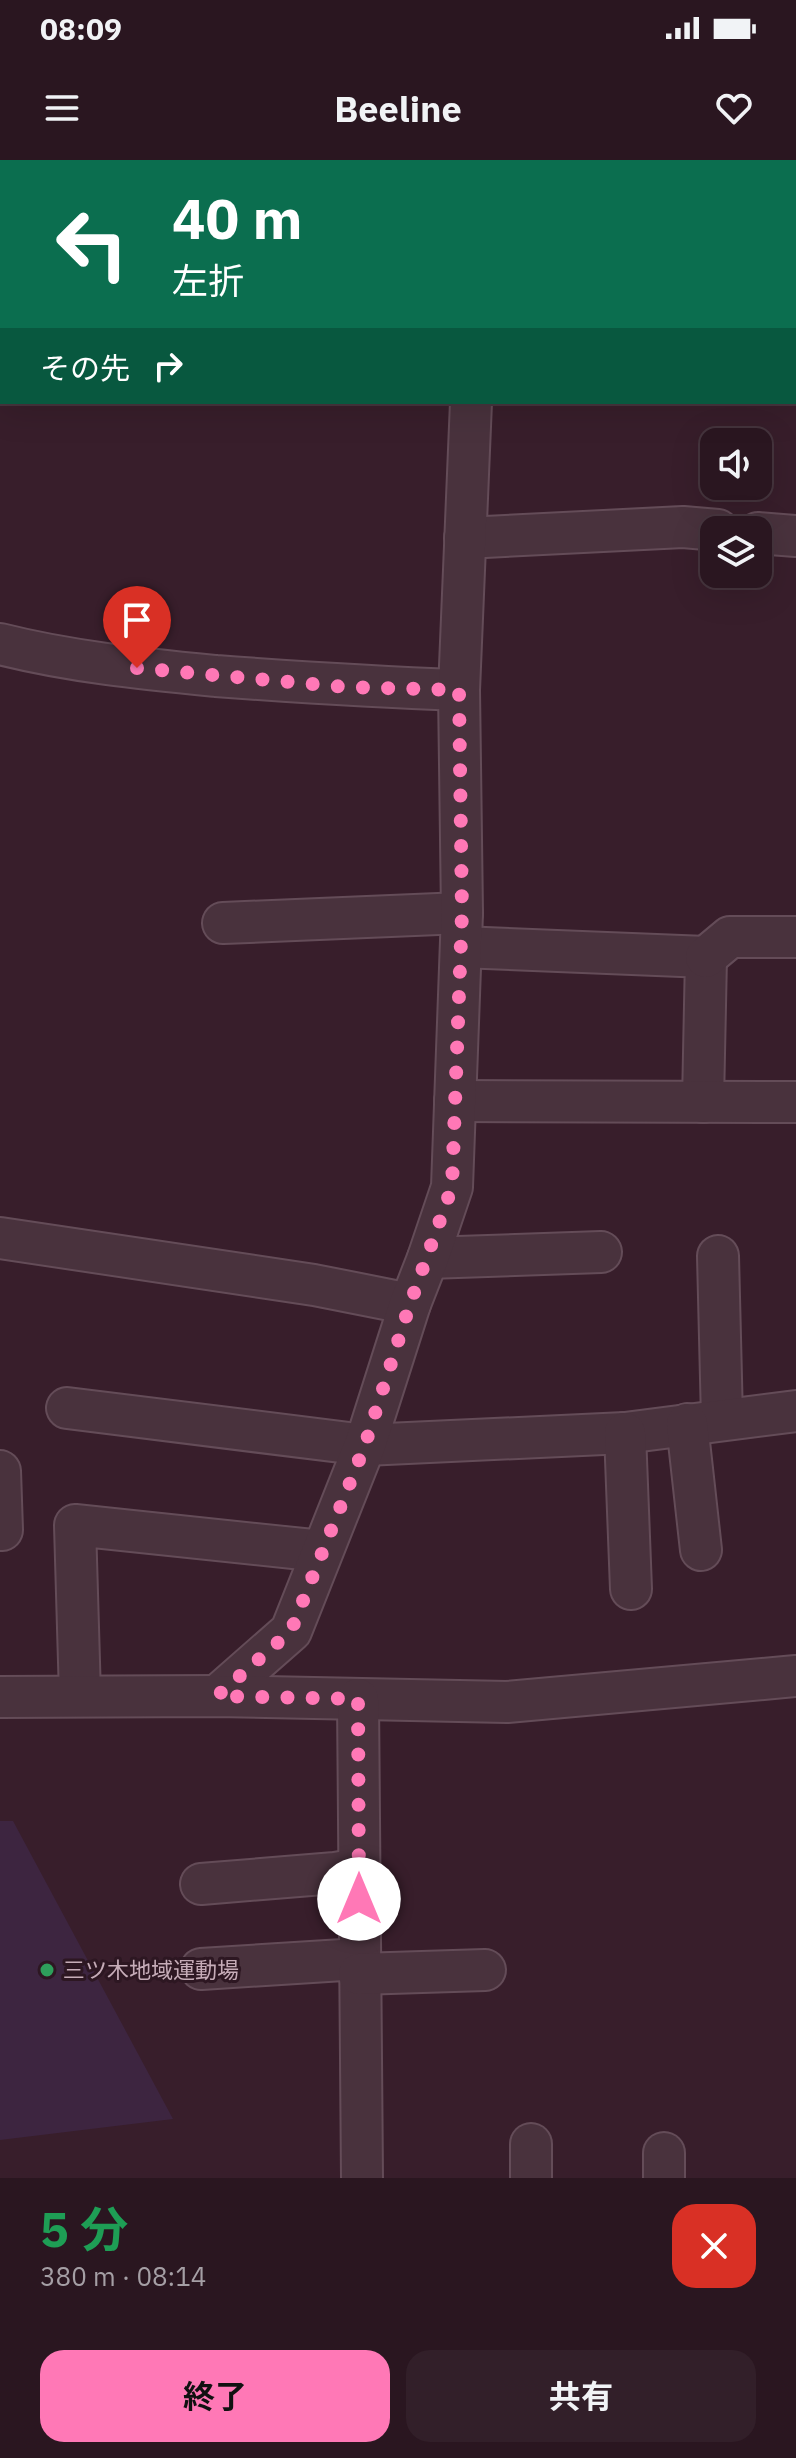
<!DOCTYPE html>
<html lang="ja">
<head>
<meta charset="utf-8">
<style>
	:root { --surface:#2a1620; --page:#321f29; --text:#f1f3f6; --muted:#a59fa5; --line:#46353e; --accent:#ff78b6 }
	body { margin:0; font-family:"IBM Plex Sans","Noto Sans JP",sans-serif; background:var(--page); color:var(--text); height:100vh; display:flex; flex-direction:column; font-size:30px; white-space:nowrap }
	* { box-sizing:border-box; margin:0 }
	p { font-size:26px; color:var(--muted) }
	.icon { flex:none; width:44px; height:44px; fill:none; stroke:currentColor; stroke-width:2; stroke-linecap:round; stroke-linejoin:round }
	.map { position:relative; height:2018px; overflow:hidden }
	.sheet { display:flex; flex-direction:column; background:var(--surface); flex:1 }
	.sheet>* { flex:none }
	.top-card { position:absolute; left:0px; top:0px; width:796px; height:244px; box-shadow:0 8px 32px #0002,0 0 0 2px var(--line); background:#0b6e4f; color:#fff; overflow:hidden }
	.buttons { position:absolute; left:700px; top:268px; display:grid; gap:16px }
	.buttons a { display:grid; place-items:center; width:72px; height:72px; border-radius:16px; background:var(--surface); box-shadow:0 8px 32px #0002,0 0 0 2px var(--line); font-size:40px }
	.pin { position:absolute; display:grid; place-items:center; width:68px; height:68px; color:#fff; margin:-82px -34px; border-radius:50% 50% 50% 0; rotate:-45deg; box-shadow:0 0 8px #0007 }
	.pin .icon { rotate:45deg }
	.me { position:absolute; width:88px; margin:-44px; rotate:0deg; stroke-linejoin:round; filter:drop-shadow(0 0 6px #0008) }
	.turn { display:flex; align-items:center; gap:28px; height:168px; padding:0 40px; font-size:36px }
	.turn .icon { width:104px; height:104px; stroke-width:2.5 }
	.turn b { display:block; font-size:56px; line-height:68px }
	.then { display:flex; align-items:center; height:76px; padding:0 40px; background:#0003; gap:16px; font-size:30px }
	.round { display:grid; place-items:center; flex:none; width:84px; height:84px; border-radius:24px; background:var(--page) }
	.head { display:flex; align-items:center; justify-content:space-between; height:136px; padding:0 40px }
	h1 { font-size:48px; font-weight:700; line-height:60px; color:#1e9e55 }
	.button { display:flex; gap:16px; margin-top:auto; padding:16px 40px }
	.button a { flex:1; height:92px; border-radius:24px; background:var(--accent); color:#111; font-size:32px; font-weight:700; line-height:92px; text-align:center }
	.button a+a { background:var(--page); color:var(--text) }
	.status { display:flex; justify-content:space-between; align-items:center; height:56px; padding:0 40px; background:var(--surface); direction:ltr }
	.status svg { height:22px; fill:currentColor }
	header { display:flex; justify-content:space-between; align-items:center; height:104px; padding:0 40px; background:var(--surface); font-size:36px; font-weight:700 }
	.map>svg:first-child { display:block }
</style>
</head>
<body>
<div class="status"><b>08:09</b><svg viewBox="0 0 49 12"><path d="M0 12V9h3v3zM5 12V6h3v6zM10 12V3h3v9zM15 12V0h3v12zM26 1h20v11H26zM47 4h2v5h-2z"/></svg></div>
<header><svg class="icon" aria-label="menu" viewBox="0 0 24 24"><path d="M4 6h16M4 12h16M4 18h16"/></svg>Beeline<svg class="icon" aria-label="heart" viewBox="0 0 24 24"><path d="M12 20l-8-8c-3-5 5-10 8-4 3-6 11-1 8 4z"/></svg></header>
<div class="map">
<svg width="796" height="2018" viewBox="0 0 796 2018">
	<rect width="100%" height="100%" fill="#381e2b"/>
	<!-- green -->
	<path fill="#3d2540" d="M0 1661H13L173 1959 0 1980Z"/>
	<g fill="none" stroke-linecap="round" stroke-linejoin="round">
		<!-- minor casing -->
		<g stroke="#644c58" stroke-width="44">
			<g id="minor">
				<path d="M552 0 555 2"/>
				<path d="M482 2V0"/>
				<path d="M794 2V0"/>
				<path d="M794 149 796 151"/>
				<path d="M758 373 796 376"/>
				<path d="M465 378 683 367 718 370"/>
				<path d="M0 484C71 502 144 509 216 516 298 522 378 527 459 530"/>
				<path d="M223 763 462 753"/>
				<path d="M461 787 706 797 703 942"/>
				<path d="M706 797 730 777H796"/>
				<path d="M455 941 796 942"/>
				<path d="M0 1078 314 1125 410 1144"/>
				<path d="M718 1096 722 1259"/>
				<path d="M428 1098 601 1092"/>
				<path d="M67 1248 365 1285 625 1273 796 1251"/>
				<path d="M687 1264 701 1390"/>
				<path d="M625 1273 631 1429"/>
				<path d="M0 1311 2 1370"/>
				<path d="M80 1536 75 1365 322 1391"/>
				<path d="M217 1536 291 1471 365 1285 410 1144 428 1098 452 1027 462 753 459 530 471 242"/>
				<path d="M0 1537 217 1536 507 1542 796 1516"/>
				<path d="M358 1539 362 2018"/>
				<path d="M201 1724 335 1713 359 1709"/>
				<path d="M201 1809 359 1799"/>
				<path d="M359 1814 485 1810"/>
				<path d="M531 1984V2018"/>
				<path d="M664 2018V1993"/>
			</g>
		</g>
		<!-- minor -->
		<use href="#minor" stroke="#49323d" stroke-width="40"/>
	</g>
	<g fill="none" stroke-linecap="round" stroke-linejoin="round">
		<!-- route -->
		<path stroke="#ff78b6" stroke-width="14" stroke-dasharray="0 25.2" d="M137 508 345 527 459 530 462 753 452 1027 410 1144 365 1285 291 1471 217 1536 358 1539 359 1739"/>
	</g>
	<!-- markers -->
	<circle fill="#2e9e5b" stroke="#2d1722" stroke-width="3" cx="47" cy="1810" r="8"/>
	<g text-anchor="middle" stroke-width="6" stroke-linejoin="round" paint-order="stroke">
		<!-- poi labels -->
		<g font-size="22" fill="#c6acb8" stroke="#2d1722" text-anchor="start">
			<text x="63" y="1818">三ツ木地域運動場</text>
		</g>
	</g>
</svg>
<div class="buttons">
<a><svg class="icon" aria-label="sound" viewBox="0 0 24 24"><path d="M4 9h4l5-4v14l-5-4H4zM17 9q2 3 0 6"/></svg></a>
<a><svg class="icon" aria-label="layers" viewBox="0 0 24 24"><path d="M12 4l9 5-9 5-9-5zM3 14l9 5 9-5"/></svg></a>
</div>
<div class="pin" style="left:137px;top:508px;background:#d93025"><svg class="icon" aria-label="arrive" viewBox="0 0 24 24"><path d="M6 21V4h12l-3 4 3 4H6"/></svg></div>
<svg class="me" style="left:359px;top:1739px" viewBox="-20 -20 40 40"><circle r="19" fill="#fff"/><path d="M0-13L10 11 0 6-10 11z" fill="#ff78b6"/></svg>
<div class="top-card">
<div class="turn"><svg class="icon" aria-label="left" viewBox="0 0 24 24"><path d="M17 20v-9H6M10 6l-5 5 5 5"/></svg><div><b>40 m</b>左折</div></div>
<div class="then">その先<svg class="icon" aria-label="right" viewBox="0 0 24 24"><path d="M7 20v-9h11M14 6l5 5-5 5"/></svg></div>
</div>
</div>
<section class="sheet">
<div class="head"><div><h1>5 分</h1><p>380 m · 08:14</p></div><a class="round" style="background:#d93025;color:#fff"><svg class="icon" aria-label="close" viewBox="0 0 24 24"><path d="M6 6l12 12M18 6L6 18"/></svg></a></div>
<div class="button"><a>終了</a><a>共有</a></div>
</section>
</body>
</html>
